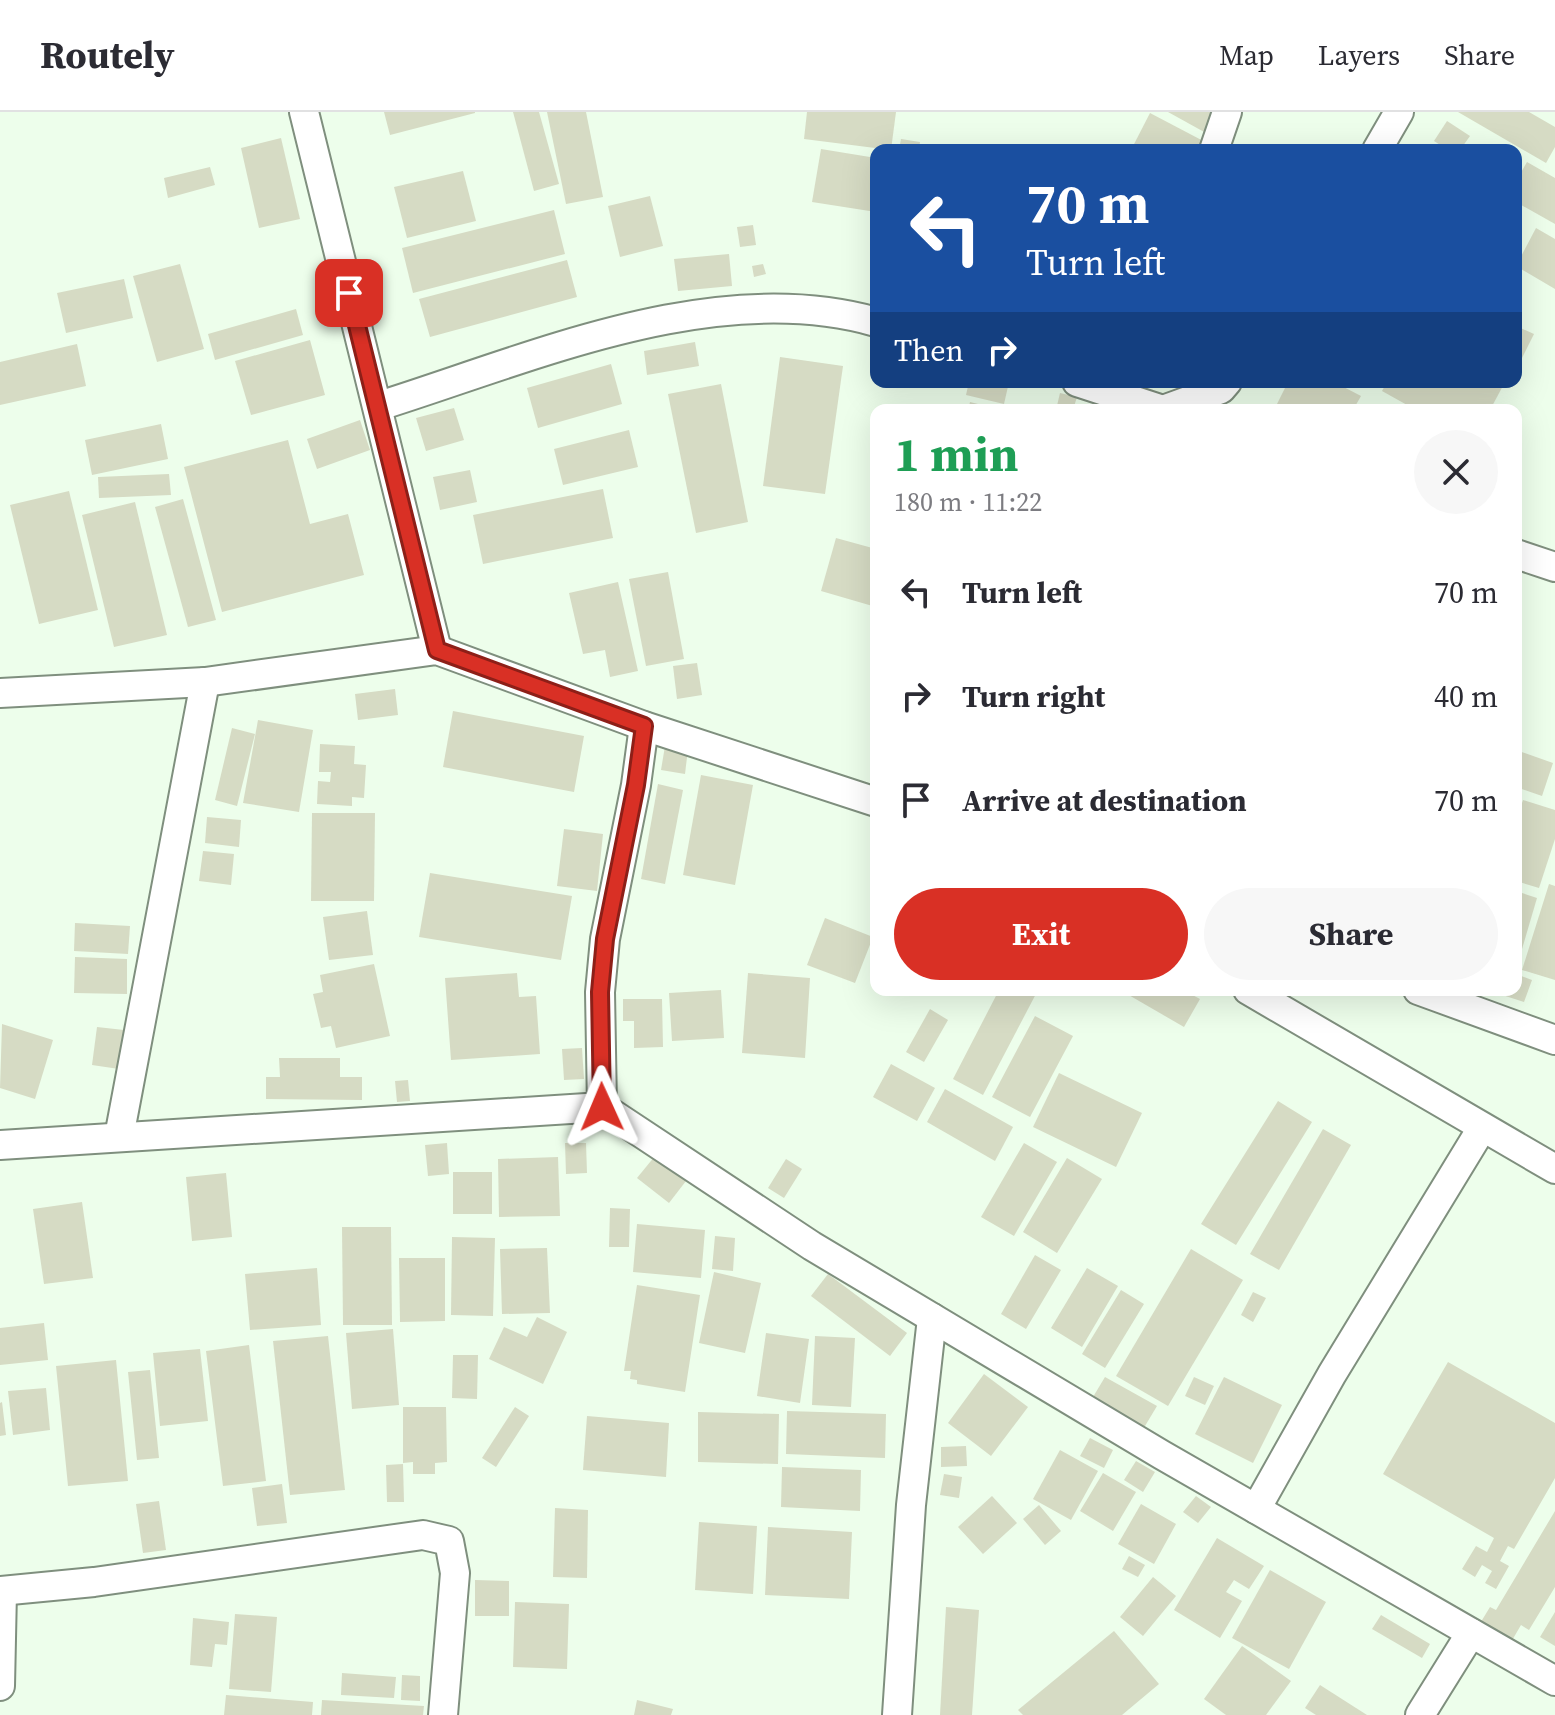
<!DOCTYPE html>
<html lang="en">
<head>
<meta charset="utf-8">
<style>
	:root { --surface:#fff; --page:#f7f7f7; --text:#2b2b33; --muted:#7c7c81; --line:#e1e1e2; --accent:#d93025 }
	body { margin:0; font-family:"Source Serif 4",serif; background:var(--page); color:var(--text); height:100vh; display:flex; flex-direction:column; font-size:30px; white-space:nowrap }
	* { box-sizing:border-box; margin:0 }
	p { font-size:26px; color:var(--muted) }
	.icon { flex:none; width:44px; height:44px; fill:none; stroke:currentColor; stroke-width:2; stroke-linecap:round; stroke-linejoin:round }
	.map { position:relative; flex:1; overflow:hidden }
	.panel { position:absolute; left:870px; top:292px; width:652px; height:592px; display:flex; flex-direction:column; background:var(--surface); border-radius:16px; box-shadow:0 8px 32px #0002 }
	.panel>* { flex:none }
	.hud { position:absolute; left:870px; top:32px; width:652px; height:244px; border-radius:16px; box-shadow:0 8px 32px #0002; background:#1a4fa0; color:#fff; overflow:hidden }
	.pin { position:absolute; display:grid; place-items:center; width:68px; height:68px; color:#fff; margin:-34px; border-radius:16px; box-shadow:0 4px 12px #0006 }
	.me { position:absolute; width:88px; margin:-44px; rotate:359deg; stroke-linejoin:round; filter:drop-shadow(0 0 6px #0008) }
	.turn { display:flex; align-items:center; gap:28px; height:168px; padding:0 24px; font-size:36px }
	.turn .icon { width:104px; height:104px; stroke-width:2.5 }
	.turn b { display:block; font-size:56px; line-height:68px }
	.then { display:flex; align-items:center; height:76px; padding:0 24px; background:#0003; gap:16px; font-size:30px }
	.round { display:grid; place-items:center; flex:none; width:84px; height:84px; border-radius:42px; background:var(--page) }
	.summary { display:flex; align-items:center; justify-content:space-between; height:136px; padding:0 24px }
	h1 { font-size:48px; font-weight:700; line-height:60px; color:#1e9e55 }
	.button { display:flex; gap:16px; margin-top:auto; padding:16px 24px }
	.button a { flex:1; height:92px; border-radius:48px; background:var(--accent); color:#fff; font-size:32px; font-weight:700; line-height:92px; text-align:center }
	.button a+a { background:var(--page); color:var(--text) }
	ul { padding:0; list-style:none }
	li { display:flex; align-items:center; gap:24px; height:104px; padding:0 24px }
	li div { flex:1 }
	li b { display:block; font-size:30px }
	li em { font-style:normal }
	header { display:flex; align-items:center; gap:48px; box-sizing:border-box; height:112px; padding:0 40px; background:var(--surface); border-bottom:2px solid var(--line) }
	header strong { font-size:38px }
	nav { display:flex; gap:44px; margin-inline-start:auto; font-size:28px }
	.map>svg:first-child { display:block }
</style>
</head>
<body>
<header>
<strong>Routely</strong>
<nav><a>Map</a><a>Layers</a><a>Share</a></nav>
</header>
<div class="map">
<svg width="1555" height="1603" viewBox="0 0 1555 1603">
	<rect width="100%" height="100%" fill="#edfeeb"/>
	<!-- building -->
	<g fill="#d6dbc4">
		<path d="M384 0H475V1L390 23Z"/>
		<path d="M513 0H539L559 72 534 79Z"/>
		<path d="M547 0H586L603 85 566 92Z"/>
		<path d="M807 0H896L891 38 804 27Z"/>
		<path d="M1168 0H1218L1206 21Z"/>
		<path d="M1458 0H1529L1555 15V35L1546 51Z"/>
		<path d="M1150 1 1209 32 1206 38H1131Z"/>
		<path d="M1447 9 1470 24 1460 38H1448L1434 29Z"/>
		<path d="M281 26 300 107 259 116 241 36Z"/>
		<path d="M901 27 920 30 919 38H899Z"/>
		<path d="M821 37 876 46V100L812 90Z"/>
		<path d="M1527 50 1555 66V112L1516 90V69Z"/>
		<path d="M210 55 215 73 168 86 164 66Z"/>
		<path d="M463 59 476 109 407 126 394 75Z"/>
		<path d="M650 84 663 134 620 145 608 94Z"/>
		<path d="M554 98 565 142 413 181 402 136Z"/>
		<path d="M753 113 756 133 740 135 737 115Z"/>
		<path d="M1536 116 1555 127V177L1516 154Z"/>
		<path d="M729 142 732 174 678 179 674 147Z"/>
		<path d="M567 148 577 185 430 225 419 187Z"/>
		<path d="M180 152 204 237 157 250 133 164Z"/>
		<path d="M763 152 766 162 754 165 752 154Z"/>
		<path d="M124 167 133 206 66 221 57 181Z"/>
		<path d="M296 197 303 223 215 248 208 222Z"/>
		<path d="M1516 214 1534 222 1516 258Z"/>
		<path d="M310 228 325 283 251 303 235 249Z"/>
		<path d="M695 230 699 254 647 263 644 239Z"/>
		<path d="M77 232 86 274 0 293V250Z"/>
		<path d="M780 245 843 254 825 382 763 374Z"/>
		<path d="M611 252 622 292 538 316 527 276Z"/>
		<path d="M969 270H1009L1004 292 966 283Z"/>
		<path d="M1288 270H1334L1361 284 1353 298H1274Z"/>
		<path d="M1387 270H1505L1490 298H1416L1382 279Z"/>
		<path d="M721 272 748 410 696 421 668 282Z"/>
		<path d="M1060 281 1077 285 1073 298H1056Z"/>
		<path d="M970 290 998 297V298H968Z"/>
		<path d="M454 296 464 328 426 339 416 306Z"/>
		<path d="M360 308 370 338 317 357 307 327Z"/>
		<path d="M161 312 168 347 92 363 85 328Z"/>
		<path d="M629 318 638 355 563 373 554 337Z"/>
		<path d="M288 328 310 412 348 402 364 463 222 500 184 355Z"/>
		<path d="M470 358 477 390 440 398 433 365Z"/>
		<path d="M169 362 171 383 99 386 98 365Z"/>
		<path d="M603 377 613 426 483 452 473 403Z"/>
		<path d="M69 379 98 498 39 512 10 393Z"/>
		<path d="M183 387 216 508 188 515 155 395Z"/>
		<path d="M135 390 167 523 114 535 82 403Z"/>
		<path d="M836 426 876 437V495L821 479Z"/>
		<path d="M668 460 684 547 646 554 629 467Z"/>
		<path d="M618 470 638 559 610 565 605 538 583 542 569 481Z"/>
		<path d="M697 551 702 583 677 587 673 554Z"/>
		<path d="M395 577 398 603 358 608 355 582Z"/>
		<path d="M453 599 584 624 574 680 443 655Z"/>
		<path d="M258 608 313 618 299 700 243 691Z"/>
		<path d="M232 616 255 622 237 694 215 688Z"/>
		<path d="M320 632 355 634 354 652 366 653 364 686 352 685V694L317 692 318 669 330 670 331 660H319Z"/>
		<path d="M665 634 688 637 685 662 661 658Z"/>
		<path d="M1516 638 1553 651 1542 684 1516 675Z"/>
		<path d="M701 663 753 673 735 773 683 763Z"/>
		<path d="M658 672 683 678 665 772 641 767Z"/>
		<path d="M1523 688 1555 698V727L1539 776 1516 769V709Z"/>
		<path d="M312 701H375L374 789H311Z"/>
		<path d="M207 705 241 708 239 735 205 731Z"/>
		<path d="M564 717 603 722 597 779 557 774Z"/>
		<path d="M203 739 234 742 231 773 199 769Z"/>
		<path d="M430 761 572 784 561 848 419 825Z"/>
		<path d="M1549 772 1555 774V868L1522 858Z"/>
		<path d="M1516 779 1537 786 1517 854H1516Z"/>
		<path d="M367 799 373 843 329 848 323 805Z"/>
		<path d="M825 806 873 825 855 871 807 853Z"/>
		<path d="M75 811 130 814 128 842 74 839Z"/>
		<path d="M75 845 127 847V882L74 881Z"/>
		<path d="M374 852 390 924 336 936 331 914 321 916 313 882 323 880 320 863Z"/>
		<path d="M517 861 519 885 536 884 540 942 451 948 445 866Z"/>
		<path d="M748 861 810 866 805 946 742 941Z"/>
		<path d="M1516 862 1532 868 1524 890 1490 879 1516 878Z"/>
		<path d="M721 878 724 926 672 929 669 881Z"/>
		<path d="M999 878H1038L983 983 953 967Z"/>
		<path d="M1130 878H1183L1200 887 1184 915 1127 882Z"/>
		<path d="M623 887H662L663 935 634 936V909H623Z"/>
		<path d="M930 897 948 908 924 950 906 940Z"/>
		<path d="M1035 904 1073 924 1030 1005 992 985Z"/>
		<path d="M2 912 53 928 35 987 0 976Z"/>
		<path d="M97 915 124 918 119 957 92 953Z"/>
		<path d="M582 936 584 967 564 968 562 937Z"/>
		<path d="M279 946H340V965H362V988L266 987V965H280Z"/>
		<path d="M891 952 935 976 917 1009 873 985Z"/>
		<path d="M1059 961 1142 1001 1116 1055 1033 1015Z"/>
		<path d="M408 968 410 989 397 990 395 969Z"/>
		<path d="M945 977 1013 1015 995 1049 927 1010Z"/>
		<path d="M1278 989 1312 1010 1236 1133 1201 1112Z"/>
		<path d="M1323 1017 1351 1033 1279 1158 1250 1142Z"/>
		<path d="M447 1031 449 1062 428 1064 425 1033Z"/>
		<path d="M565 1031H586L587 1061 566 1062Z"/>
		<path d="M1024 1031 1057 1050 1014 1124 981 1105Z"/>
		<path d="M655 1044 686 1069 669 1091 637 1066Z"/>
		<path d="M558 1045 560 1104 499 1105 498 1047Z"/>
		<path d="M1067 1046 1102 1067 1057 1141 1023 1120Z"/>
		<path d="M786 1047 802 1057 784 1086 768 1076Z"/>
		<rect x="453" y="1060" width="39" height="42"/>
		<path d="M226 1061 232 1125 192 1129 186 1065Z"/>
		<path d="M82 1090 93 1166 44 1172 33 1097Z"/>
		<path d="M610 1096 630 1097 629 1135H609Z"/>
		<path d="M637 1112 705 1118 701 1166 633 1160Z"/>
		<path d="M342 1115H391L392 1213H343Z"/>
		<path d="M715 1124 735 1126 733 1159 712 1157Z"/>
		<path d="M452 1125 495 1126 493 1204 451 1203Z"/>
		<path d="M547 1136 550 1201 502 1202 500 1137Z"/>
		<path d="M1191 1137 1243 1168 1168 1294 1116 1264Z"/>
		<path d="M1035 1143 1061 1158 1026 1217 1001 1202Z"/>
		<path d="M399 1146H445V1209L400 1210Z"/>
		<path d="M317 1156 321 1213 250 1218 245 1162Z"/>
		<path d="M1087 1156 1118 1174 1082 1235 1051 1216Z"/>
		<path d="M714 1160 761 1171 745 1241 699 1231Z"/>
		<path d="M828 1162 907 1221 890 1244 811 1184Z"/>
		<path d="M637 1173 700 1183 685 1280 637 1272V1268L630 1267 631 1259H624Z"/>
		<path d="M1121 1178 1144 1192 1105 1256 1082 1242Z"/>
		<path d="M1253 1180 1266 1186 1253 1210 1241 1203Z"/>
		<path d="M537 1205 567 1220 543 1272 489 1247 504 1215 527 1225Z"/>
		<path d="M44 1211 48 1248 0 1253V1216Z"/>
		<path d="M393 1217 399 1293 352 1297 346 1221Z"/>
		<path d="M766 1221 809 1227 800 1291 757 1284Z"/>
		<path d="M328 1224 345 1378 290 1383 273 1229Z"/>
		<path d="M815 1224 855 1226 851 1295 812 1293Z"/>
		<path d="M249 1233 266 1369 223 1374 206 1239Z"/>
		<path d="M200 1237 208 1309 160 1314 153 1241Z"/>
		<path d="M453 1243H478L477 1287 452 1286Z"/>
		<path d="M116 1248 128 1369 68 1374 56 1254Z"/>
		<path d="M1448 1250 1555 1311V1366L1514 1437 1508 1434 1500 1449 1509 1454 1496 1477 1485 1471 1492 1459 1482 1453 1475 1465 1462 1457 1476 1434 1487 1440 1494 1426 1383 1362Z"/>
		<path d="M150 1258 159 1346 137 1348 128 1260Z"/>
		<path d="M984 1262 1028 1295 991 1344 948 1311Z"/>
		<path d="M1105 1265 1157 1294 1142 1319 1090 1290Z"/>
		<path d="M1194 1265 1214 1274 1205 1293 1185 1284Z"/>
		<path d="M1224 1265 1282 1293 1253 1351 1195 1322Z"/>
		<path d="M46 1276 50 1318 13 1323 8 1279Z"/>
		<path d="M2 1290 6 1323 0 1324V1291Z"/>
		<path d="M403 1295H446L447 1350 435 1351V1362H413V1350L403 1351Z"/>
		<path d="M515 1295 529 1304 496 1355 482 1346Z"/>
		<path d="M787 1299 886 1302 885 1346 786 1342Z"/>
		<path d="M698 1300 779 1302 778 1352 698 1350Z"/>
		<path d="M587 1304 669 1311 666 1365 583 1358Z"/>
		<path d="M1090 1326 1113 1338 1104 1356 1080 1344Z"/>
		<path d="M966 1334 967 1354 941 1355V1335Z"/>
		<path d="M1060 1338 1098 1359 1071 1408 1033 1387Z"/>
		<path d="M1136 1349 1155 1360 1143 1380 1124 1368Z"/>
		<path d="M403 1352 404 1390H387L386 1353Z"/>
		<path d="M782 1355 861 1358 860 1399 781 1395Z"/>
		<path d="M1103 1361 1136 1380 1113 1419 1080 1399Z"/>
		<path d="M944 1362 962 1365 959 1386 940 1383Z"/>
		<path d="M282 1372 287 1411 257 1414 252 1376Z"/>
		<path d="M992 1384 1017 1411 983 1442 958 1415Z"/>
		<path d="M1196 1384 1211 1395 1198 1411 1183 1400Z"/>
		<path d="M159 1389 166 1438 143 1441 136 1392Z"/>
		<path d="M1141 1392 1176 1412 1154 1452 1118 1432Z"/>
		<path d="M1039 1393 1061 1419 1045 1433 1023 1407Z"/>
		<path d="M555 1396 588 1398 587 1466 553 1465Z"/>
		<path d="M1555 1399V1475L1529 1518 1521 1513 1507 1537 1476 1518 1490 1495 1496 1498Z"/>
		<path d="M699 1410 757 1414 753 1482 695 1478Z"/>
		<path d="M768 1415 852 1420 849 1487 765 1483Z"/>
		<path d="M1217 1426 1264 1454 1249 1477 1234 1468 1226 1480 1242 1489 1220 1526 1174 1498Z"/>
		<path d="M1129 1444 1145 1453 1138 1465 1122 1457Z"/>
		<path d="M1270 1458 1326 1490 1289 1557 1232 1526Z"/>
		<path d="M1153 1465 1176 1484 1143 1524 1120 1505Z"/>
		<path d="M475 1468 509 1469V1504H475Z"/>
		<path d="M515 1490 569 1492 567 1557 513 1555Z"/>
		<path d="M946 1495 979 1498 972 1603H940Z"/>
		<path d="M1555 1500V1534L1540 1525Z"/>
		<path d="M235 1502 277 1505 271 1580 229 1577Z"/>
		<path d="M1381 1503 1430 1532 1422 1546 1372 1517Z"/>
		<path d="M193 1506 229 1510 227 1533 215 1532 212 1555 190 1553Z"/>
		<path d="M1114 1519 1159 1572 1122 1603H1023L1018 1598Z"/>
		<path d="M1242 1534 1291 1569 1266 1603H1226L1204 1587Z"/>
		<path d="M342 1561 396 1565 394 1586 341 1583Z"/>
		<path d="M402 1563 420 1564V1589L401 1588Z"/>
		<path d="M1320 1573 1367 1603H1316L1305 1596Z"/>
		<path d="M226 1583 313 1590 312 1603H224Z"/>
		<path d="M322 1588 424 1594 423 1603H321Z"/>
		<path d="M637 1588 673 1597 671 1603H634Z"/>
	</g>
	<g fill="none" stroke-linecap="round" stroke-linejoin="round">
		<!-- street casing -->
		<g stroke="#7f8f7e" stroke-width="32">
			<g id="street">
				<path d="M304 0 437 538"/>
				<path d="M1214 38 1227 0"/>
				<path d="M1377 38 1399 0"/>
				<path d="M1077 270 1163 298"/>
				<path d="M379 294C532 246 715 164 876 210"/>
				<path d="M1163 298 1221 277 1227 270"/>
				<path d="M1516 442 1555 455"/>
				<path d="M0 581 205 570 437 538 644 614 876 690"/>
				<path d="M1248 878 1555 1057"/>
				<path d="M1418 878 1555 928"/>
				<path d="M602 995 600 880 605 827 636 673 644 614"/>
				<path d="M119 1025 205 570"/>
				<path d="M0 1033 602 995 812 1134 1162 1343 1555 1569"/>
				<path d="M1256 1397 1332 1262 1482 1016"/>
				<path d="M0 1479 94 1470 423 1423 449 1429 455 1461 443 1603"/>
				<path d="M0 1574 2 1479"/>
				<path d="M897 1603 911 1393 932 1206"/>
				<path d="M1420 1603 1471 1521"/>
			</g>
		</g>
		<!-- street -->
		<use href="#street" stroke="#fff" stroke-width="28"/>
	</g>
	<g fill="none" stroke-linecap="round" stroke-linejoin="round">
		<!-- route casing -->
		<g stroke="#8d1f18" stroke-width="20">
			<path id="route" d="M349 181 437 538 644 614 636 673 605 827 600 880 602 995"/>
		</g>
		<!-- route -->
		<use href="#route" stroke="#d93025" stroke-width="14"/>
	</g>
</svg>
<div class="pin" style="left:349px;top:181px;background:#d93025"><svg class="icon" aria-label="arrive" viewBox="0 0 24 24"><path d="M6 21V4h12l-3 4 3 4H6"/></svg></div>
<svg class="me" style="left:602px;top:995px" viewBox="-20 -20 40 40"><path d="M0-17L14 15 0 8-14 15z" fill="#d93025" stroke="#fff" stroke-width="4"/></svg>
<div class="hud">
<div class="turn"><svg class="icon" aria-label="left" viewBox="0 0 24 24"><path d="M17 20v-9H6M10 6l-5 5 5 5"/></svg><div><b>70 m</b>Turn left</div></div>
<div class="then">Then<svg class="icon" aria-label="right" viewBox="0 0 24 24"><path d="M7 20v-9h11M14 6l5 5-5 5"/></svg></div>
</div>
<section class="panel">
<div class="summary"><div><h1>1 min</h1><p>180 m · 11:22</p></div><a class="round"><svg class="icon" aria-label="close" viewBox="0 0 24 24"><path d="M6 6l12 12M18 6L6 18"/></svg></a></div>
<ul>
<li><svg class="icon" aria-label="left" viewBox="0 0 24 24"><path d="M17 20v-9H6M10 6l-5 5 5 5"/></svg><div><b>Turn left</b></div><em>70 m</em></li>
<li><svg class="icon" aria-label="right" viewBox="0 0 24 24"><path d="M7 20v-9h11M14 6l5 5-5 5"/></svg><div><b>Turn right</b></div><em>40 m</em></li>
<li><svg class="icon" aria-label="arrive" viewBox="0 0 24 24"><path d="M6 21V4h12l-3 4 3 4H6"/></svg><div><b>Arrive at destination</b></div><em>70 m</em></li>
</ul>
<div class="button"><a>Exit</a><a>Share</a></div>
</section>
</div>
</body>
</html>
